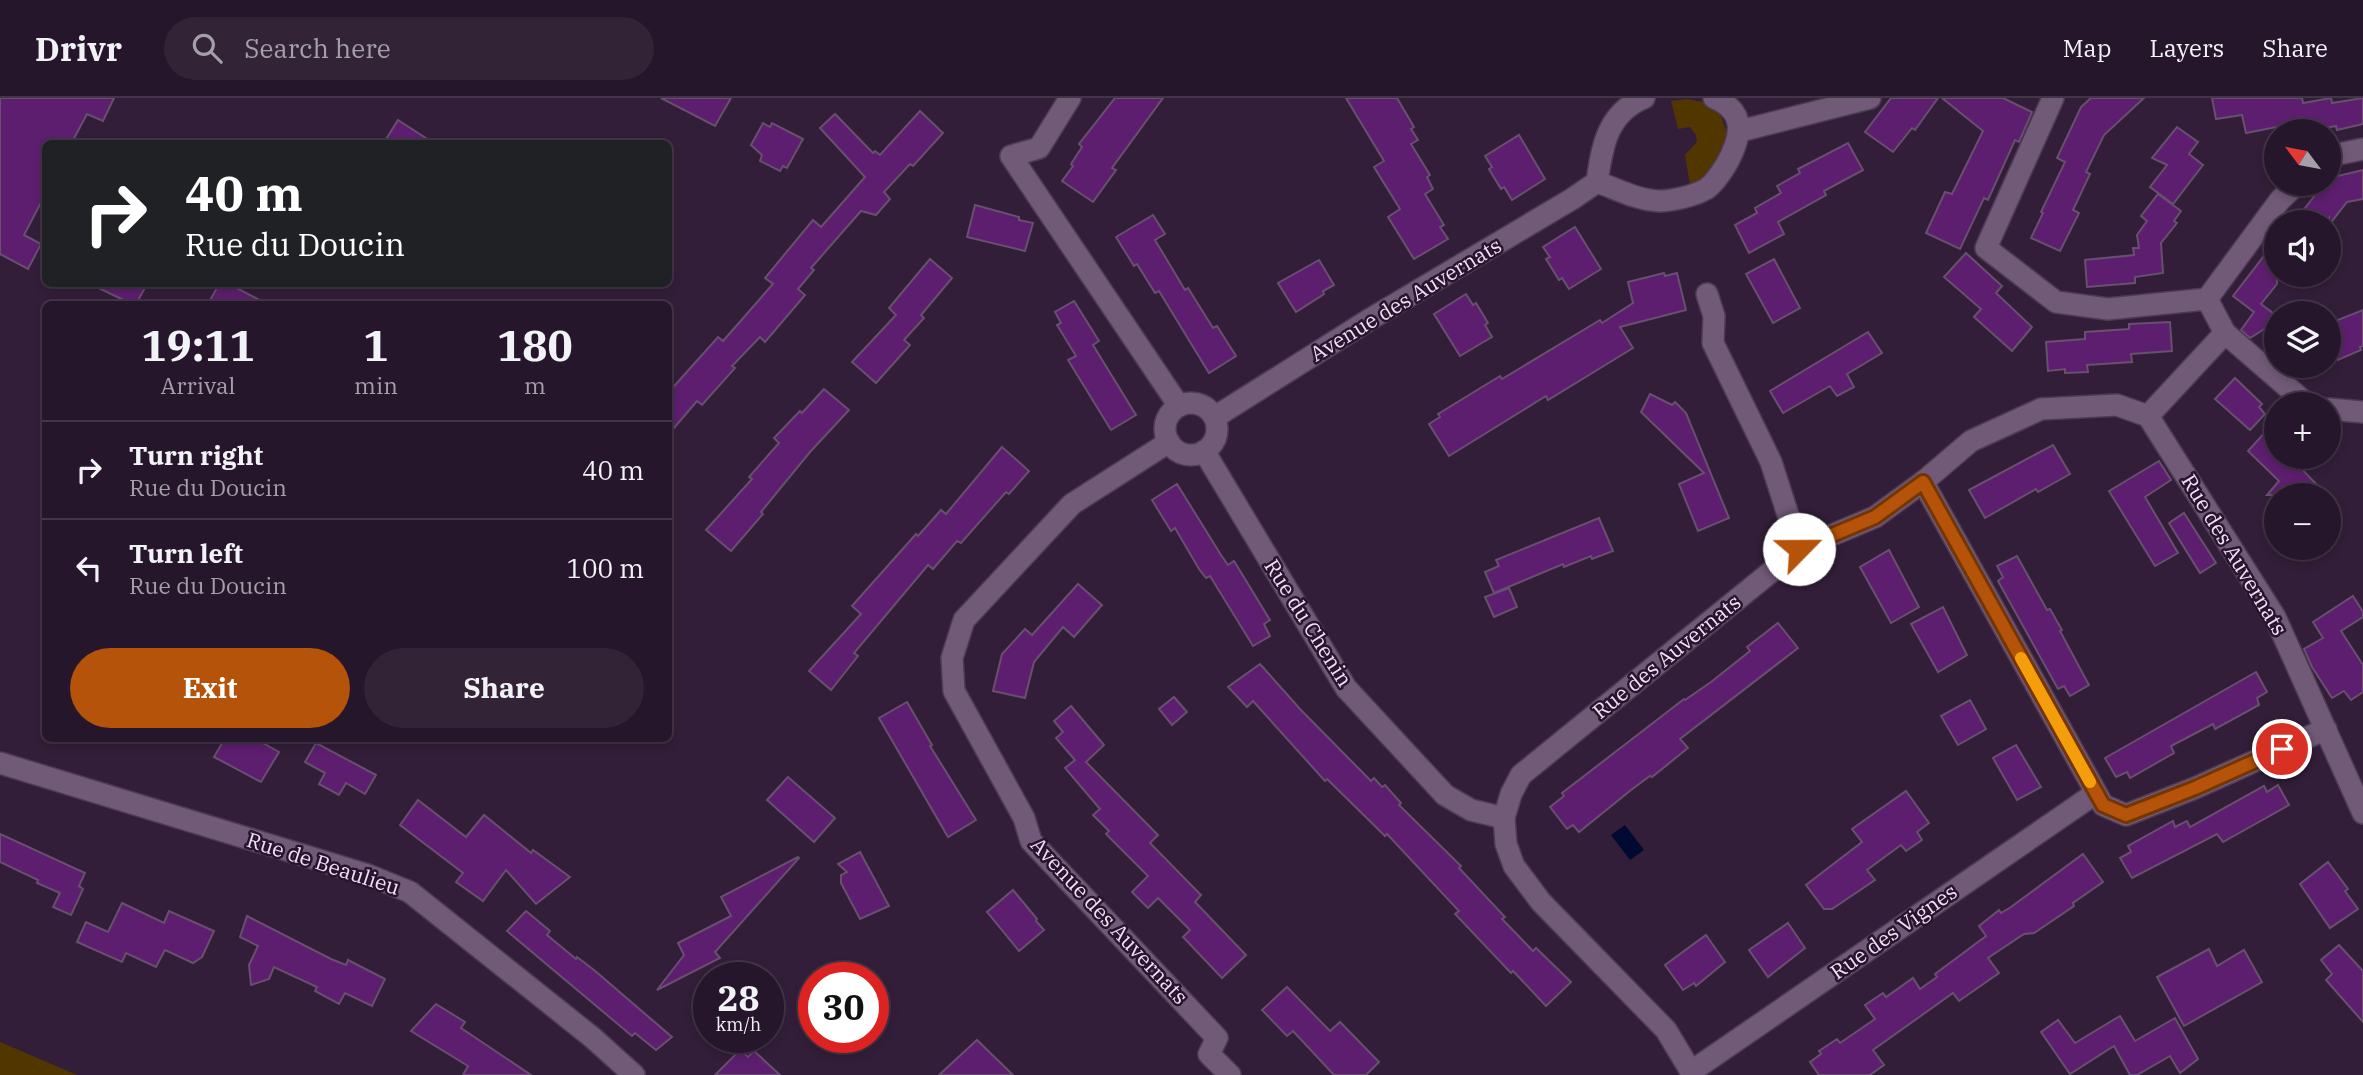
<!DOCTYPE html>
<html lang="en">
<head>
<meta charset="utf-8">
<style>
	:root { --surface:#26162b; --page:#322337; --text:#f1f3f6; --muted:#a49fa9; --line:#423547; --accent:#b45309 }
	body { margin:0; font-family:"IBM Plex Serif",serif; background:var(--page); color:var(--text); height:100vh; display:flex; flex-direction:column; font-size:26px; white-space:nowrap }
	* { box-sizing:border-box; margin:0 }
	p { font-size:23px; color:var(--muted) }
	.icon { flex:none; width:38px; height:38px; fill:none; stroke:currentColor; stroke-width:2; stroke-linecap:round; stroke-linejoin:round }
	.map { position:relative; flex:1; overflow:hidden }
	.details { position:absolute; left:42px; top:203px; width:630px; height:441px; display:flex; flex-direction:column; background:var(--surface); border-radius:10px; box-shadow:0 4px 10px #0003,0 0 0 2px var(--line) }
	.details>* { flex:none }
	.banner { position:absolute; left:42px; top:42px; width:630px; height:147px; border-radius:10px; box-shadow:0 4px 10px #0003,0 0 0 2px var(--line); background:#202124; color:#fff; overflow:hidden }
	.needle { width:46px; rotate:302deg }
	.buttons { position:absolute; left:2264px; top:21px; display:grid; gap:14px }
	.buttons a { display:grid; place-items:center; width:77px; height:77px; border-radius:50%; background:var(--surface); box-shadow:0 4px 10px #0003,0 0 0 2px var(--line); font-size:35px }
	.speed { position:absolute; left:693px; top:864px; display:flex; gap:14px; font-size:35px; font-weight:700; text-align:center }
	.speed>* { display:grid; place-content:center; width:91px; height:91px; border-radius:50%; background:var(--surface); box-shadow:0 4px 10px #0003,0 0 0 2px var(--line); line-height:1 }
	.speed small { font-size:18px; font-weight:400 }
	.speed .limit { border:10px solid #d22; background:#fff; color:#111 }
	.pin { position:absolute; display:grid; place-items:center; width:60px; height:60px; color:#fff; margin:-30px; border:4px solid #fff; border-radius:50%; box-shadow:0 2px 7px #0007 }
	.me { position:absolute; width:77px; margin:-38px; rotate:67deg; stroke-linejoin:round; filter:drop-shadow(0 0 5px #0008) }
	.turn { display:flex; align-items:center; gap:24px; height:147px; padding:0 28px; font-size:32px }
	.turn .icon { width:91px; height:91px; stroke-width:2.5 }
	.turn b { display:block; font-size:49px; line-height:60px }
	.eta { display:flex; justify-content:space-evenly; align-items:center; height:119px; text-align:center }
	.eta b { font-size:42px; font-weight:700; line-height:49px }
	.button { display:flex; gap:14px; margin-top:auto; padding:14px 28px }
	.button a { flex:1; height:80px; border-radius:42px; background:var(--accent); color:#fff; font-size:28px; font-weight:700; line-height:80px; text-align:center }
	.button a+a { background:var(--page); color:var(--text) }
	ul { padding:0; list-style:none }
	li { display:flex; align-items:center; gap:21px; height:98px; padding:0 28px; border-top:2px solid var(--line) }
	li div { flex:1 }
	li b { display:block; font-size:26px }
	li em { font-style:normal }
	header { display:flex; align-items:center; gap:42px; box-sizing:border-box; height:98px; padding:0 35px; background:var(--surface); border-bottom:2px solid var(--line) }
	header strong { font-size:33px }
	nav { display:flex; gap:38px; margin-inline-start:auto; font-size:24px }
	.search { width:490px; height:63px; background:var(--page); display:flex; align-items:center; gap:18px; box-sizing:border-box; padding:0 24px; border-radius:38px; color:var(--muted); font-size:26px }
	.map>svg:first-child { display:block }
</style>
</head>
<body>
<header>
<strong>Drivr</strong>
<div class="search"><svg class="icon" aria-label="search" viewBox="0 0 24 24"><circle cx="10" cy="10" r="6"/><path d="M15 15l6 6"/></svg>Search here</div>
<nav><a>Map</a><a>Layers</a><a>Share</a></nav>
</header>
<div class="map">
<svg width="2363" height="977" viewBox="0 0 2363 977">
	<rect width="100%" height="100%" fill="#331e39"/>
	<!-- green -->
	<g fill="#523600">
		<path d="M1687 1 1708 5 1721 18 1727 36 1726 50 1706 81 1690 87 1685 57 1697 44 1696 37 1690 29 1678 31 1671 3Z"/>
		<path d="M0 944 77 977H0Z"/>
	</g>
	<!-- water -->
	<path fill="#000931" d="M1625 727 1644 752 1630 762 1611 737Z"/>
	<!-- building -->
	<g fill="#5e1e6f" stroke="#674f6e" stroke-width="2">
		<path d="M0 0H114L103 23 87 16 71 46H46V95L24 137 41 146 28 171 0 156Z"/>
		<path d="M661 0H731L715 28Z"/>
		<path d="M1115 0H1163L1112 70 1116 72 1093 104 1062 83 1073 68 1071 66 1082 49 1079 46Z"/>
		<path d="M1346 0H1397L1414 29 1411 31 1418 42 1411 46 1430 77 1427 79 1433 91 1425 96 1444 127 1440 129 1448 141 1414 161 1388 119 1400 111 1374 69 1384 63Z"/>
		<path d="M1891 0H1938L1915 32 1912 30 1893 54 1865 34Z"/>
		<path d="M1942 0H2003L2032 14 2019 44 2015 42 1988 102 1984 100 1960 151 1926 135 1945 94 1952 96 1983 33Z"/>
		<path d="M2091 0H2144L2104 37 2086 74 2090 76 2073 112 2079 115 2060 153 2031 140 2043 115 2041 114 2065 64 2057 60 2081 9Z"/>
		<path d="M2212 0H2302L2303 5 2331 0 2332 5 2363 0V26L2337 32 2336 28 2309 33 2307 23 2246 35 2242 17 2216 21Z"/>
		<path d="M920 13 943 35 913 68 910 66 884 94 890 101 876 117 861 113 811 170 814 172 798 191 805 197 765 244 760 239 732 268 735 270 702 307 697 303 668 337V295L718 239 723 243 773 186 765 180 813 122 821 129 865 79 820 30 835 16 873 55 875 53 880 57Z"/>
		<path d="M398 22 435 46H383Z"/>
		<path d="M763 25 770 29 772 25 803 41 787 70 783 68 780 73 760 63 762 57 751 47Z"/>
		<path d="M2177 29 2198 44 2189 56 2203 67 2173 106 2150 89 2167 67 2152 60Z"/>
		<path d="M1519 37 1545 81 1512 102 1504 89 1501 91 1489 71 1492 69 1485 58Z"/>
		<path d="M1848 45 1863 72 1824 93 1826 97 1778 124 1784 136 1749 155 1735 127 1757 115 1755 110 1781 95 1777 88 1800 75 1798 71Z"/>
		<path d="M2363 72V101L2347 104 2329 127V120L2326 124H2294L2324 86H2329V80Z"/>
		<path d="M2158 96 2181 113 2174 123 2177 125 2161 145 2163 175 2135 179V185L2087 189 2085 162 2134 157 2133 150H2139L2137 137 2147 123 2141 118Z"/>
		<path d="M975 107 1019 119V122L1033 125 1025 153 967 139Z"/>
		<path d="M1153 117 1165 136 1155 142 1185 192 1188 190 1213 230 1217 228 1236 258 1209 275 1159 193 1155 195 1137 166 1134 168 1116 139Z"/>
		<path d="M1575 129 1601 171 1569 191 1562 180 1559 182 1546 161 1550 159 1543 149Z"/>
		<path d="M2277 141V186L2261 206 2277 218V223L2250 240 2241 232 2254 214 2233 198Z"/>
		<path d="M1966 155 2002 188 1996 195 2032 229 2012 253 1974 219 1981 211 1944 179Z"/>
		<path d="M930 161 952 180 921 217 924 220 904 242 910 247 876 285 852 264 896 217 889 210Z"/>
		<path d="M1774 161 1800 210 1773 225 1746 176Z"/>
		<path d="M1319 162 1334 187 1323 193 1324 196 1296 214 1278 185Z"/>
		<path d="M1664 175 1665 178 1677 175 1686 212 1620 229 1633 250 1548 302 1546 298 1449 358 1429 326 1440 319 1438 316 1500 278 1502 281 1600 222 1602 225 1633 205 1628 184Z"/>
		<path d="M90 186H147L136 206H132Z"/>
		<path d="M219 186H229L267 206H208Z"/>
		<path d="M1466 196 1473 207 1476 205 1488 225 1485 227 1492 239 1460 258 1434 216Z"/>
		<path d="M1074 203 1099 243 1093 247 1136 317 1111 332 1068 262 1076 258 1057 227 1061 225 1055 214Z"/>
		<path d="M2363 212V248L2360 249 2361 252 2338 262 2337 259 2329 263V229L2336 226 2335 223Z"/>
		<path d="M2170 224 2172 253 2131 256 2132 264 2087 267 2088 274 2065 275V271L2048 273 2046 244 2085 241V234L2129 231V226Z"/>
		<path d="M1868 234 1882 255 1847 276 1854 289 1837 298 1830 288 1783 315 1770 293Z"/>
		<path d="M2235 280 2262 306 2259 309 2265 316 2250 332 2215 301Z"/>
		<path d="M824 291 849 312 810 354 761 414 763 416 731 453 706 432 752 381 749 379 779 345 774 340 800 313 802 315Z"/>
		<path d="M1650 296 1672 307 1675 304 1686 315 1729 420 1698 433 1679 386 1704 375 1641 314Z"/>
		<path d="M2277 321V359H2290L2327 397H2267L2279 383 2248 353Z"/>
		<path d="M2053 347 2070 376 2038 394 2036 391 1985 420 1969 392Z"/>
		<path d="M1002 349 1029 373 1009 396 1006 394 961 445 957 443 933 471 928 467 854 555 858 558 831 592 809 573 861 516 852 508 916 436 918 438 941 412 946 416Z"/>
		<path d="M2159 363 2171 382 2145 399 2178 455 2155 468 2109 393Z"/>
		<path d="M1177 386 1221 457 1228 467 1234 463 1270 522 1264 526 1270 538 1253 548 1210 478 1206 480 1199 471 1175 430 1171 433 1152 402Z"/>
		<path d="M2184 415 2216 465 2200 475 2169 425Z"/>
		<path d="M1599 420 1613 453 1592 461 1591 458 1564 469 1563 466 1494 495 1485 474 1499 468 1496 462Z"/>
		<path d="M1889 452 1919 509 1891 525 1860 469Z"/>
		<path d="M2017 458 2047 512 2050 511 2062 532 2060 533 2089 587 2070 598 2064 588 2058 591 1998 483 2003 479 1997 468Z"/>
		<path d="M1078 486 1102 507 1074 539 1063 529 1034 564 1025 600 993 593 1002 556 1025 531 1032 537Z"/>
		<path d="M1509 490 1517 509 1494 519 1485 499Z"/>
		<path d="M2353 498 2363 514V519L2341 533 2363 567V594L2351 602 2344 593 2332 600 2312 569 2304 551 2323 540 2313 524Z"/>
		<path d="M1943 509 1967 557 1938 574 1911 526Z"/>
		<path d="M1778 525 1798 550 1680 641 1688 650 1652 679 1650 678 1631 692 1579 734 1573 727 1567 731 1550 709 1564 698 1562 695 1684 601 1685 602 1711 584 1750 553 1747 549Z"/>
		<path d="M1260 566 1300 611 1371 683 1374 680 1382 689 1385 687 1401 705 1399 707 1461 768 1459 770 1505 819 1502 821 1533 853 1536 850 1571 884 1546 908 1513 873 1511 875 1455 816 1459 813 1387 736 1385 738 1327 681 1325 683 1253 603 1247 609 1228 589Z"/>
		<path d="M2256 574 2267 594 2257 600 2259 607 2215 631 2213 626 2171 648 2174 655 2130 680 2127 674 2116 679 2105 660Z"/>
		<path d="M1174 599 1187 614 1172 627 1159 611Z"/>
		<path d="M1970 602 1986 631 1958 647 1941 618Z"/>
		<path d="M907 604 932 647 930 648 976 722 948 739 879 620Z"/>
		<path d="M1071 608 1104 647 1086 664 1158 737 1150 745 1201 797 1195 804 1246 857 1222 880 1183 839 1190 832 1158 800 1148 810 1132 794 1148 778 1106 736 1109 733 1093 717 1100 711 1065 670 1075 662 1056 640 1063 634 1054 623Z"/>
		<path d="M225 640H254L279 654 261 684 214 659Z"/>
		<path d="M316 645 376 677 365 696 346 685 339 697 319 686 325 675 305 664Z"/>
		<path d="M2016 647 2041 689 2017 702 1993 660Z"/>
		<path d="M788 679 835 720 814 744 767 702Z"/>
		<path d="M2278 687 2289 707 2223 744 2217 736 2132 780 2120 760 2131 754 2128 748 2173 723 2175 729 2187 723 2190 729 2264 688 2267 694Z"/>
		<path d="M1906 693 1929 725 1917 734 1922 742 1906 753 1901 747 1867 772 1875 782 1832 811H1824L1806 787 1862 744 1852 731Z"/>
		<path d="M418 702 466 739 484 717 531 755 533 752 570 779 536 806 506 772 483 803 456 784 463 775 400 727Z"/>
		<path d="M0 736 85 775 79 788 83 791 71 817 53 809 60 795 37 785 38 782 0 764Z"/>
		<path d="M860 754 889 808 860 821 841 785V777L847 774 838 766Z"/>
		<path d="M2083 756 2103 784 2073 805 2074 808 2034 835 2024 836 1988 860 1999 875 1959 903 1953 895 1873 952 1884 967 1870 977H1819L1810 964 1821 956 1819 953 1837 941 1840 945 1875 921 1865 907 1883 895 1886 899 1913 880 1920 891 1937 879 1935 876 1986 838 1979 828 1999 812 2001 815 2011 809Z"/>
		<path d="M798 759 799 760 715 854 720 860 657 892 684 857 678 845 731 818 721 799Z"/>
		<path d="M2328 764 2348 791 2345 793 2358 811 2330 830 2300 786Z"/>
		<path d="M1013 792 1037 821 1036 823 1044 832 1019 853 987 814Z"/>
		<path d="M122 805 164 825 169 813 214 833 202 859 193 865 165 852 156 869 126 855 122 864 77 844 86 824 108 834Z"/>
		<path d="M526 813 550 833 547 837 576 861 577 859 594 872 672 939 656 952 635 935 632 938 507 833Z"/>
		<path d="M247 818 331 861 346 867 348 862 385 881 372 908 345 895 339 906 315 893 317 889 274 869 269 881 251 887 249 867 258 848 240 839Z"/>
		<path d="M1788 825 1805 850 1768 879 1749 852Z"/>
		<path d="M1706 837 1725 864 1696 888 1694 885 1683 892 1665 867Z"/>
		<path d="M2339 847 2363 873V924L2326 882 2332 876 2321 862Z"/>
		<path d="M2209 851 2217 868 2244 852 2262 884 2184 928 2157 879Z"/>
		<path d="M1287 889 1330 933 1340 924 1379 964 1366 977H1334L1293 933 1287 938 1262 912Z"/>
		<path d="M436 906 465 924 461 930 531 977H463L468 968 411 933Z"/>
		<path d="M2120 918 2135 943 2175 920 2198 961 2180 975 2170 958 2137 977H2130L2114 948 2070 976 2041 934 2058 922 2075 945Z"/>
		<path d="M977 942 1013 977H939Z"/>
		<path d="M740 952 748 959 754 953 780 977H715Z"/>
	</g>
	<g fill="none" stroke-linecap="round" stroke-linejoin="round">
		<!-- street casing -->
		<g stroke="#4d3b53" stroke-width="24">
			<g id="street">
				<path d="M1070 0 1039 50 1011 58 1179 308"/>
				<path d="M1644 0C1607 15 1602 49 1597 84 1617 91 1637 102 1659 103 1672 103 1694 98 1706 91 1714 86 1721 75 1726 67 1741 40 1748 14 1714 0"/>
				<path d="M2053 0 1986 150 2056 204 2108 211 2207 201 2280 102 2297 86"/>
				<path d="M1740 33 1870 0"/>
				<path d="M2329 58 2363 51"/>
				<path d="M1707 196 1714 218 1713 245 1771 364 1799 451"/>
				<path d="M2207 201 2225 235 2307 306"/>
				<circle cx="1191" cy="331" r="26"/>
				<path d="M2329 311 2363 314"/>
				<path d="M2148 318 2225 235"/>
				<path d="M1215 319 1372 220 1572 101 1597 84"/>
				<path d="M1169 344 1072 406 964 522 952 560 954 593 1024 720 1031 743 1217 940 1209 956 1230 977"/>
				<path d="M1204 353 1346 590 1445 697 1471 712 1504 720"/>
				<path d="M1923 384 2103 707 2126 717 2195 690 2326 631"/>
				<path d="M1692 973 2096 695"/>
				<path d="M1693 977 1666 932 1541 804 1514 768 1506 746 1504 720 1511 696 1521 677 1799 451 1875 419 1923 384 1971 343 2041 311 2117 307 2148 318 2275 519 2363 715"/>
			</g>
		</g>
		<!-- secondary casing -->
		<g stroke="#4d3b53" stroke-width="24">
			<path id="secondary" d="M0 665 368 777 410 794 593 940 634 977"/>
		</g>
		<!-- street -->
		<use href="#street" stroke="#715978" stroke-width="21"/>
		<!-- secondary -->
		<use href="#secondary" stroke="#715978" stroke-width="21"/>
	</g>
	<g fill="none" stroke-linecap="round" stroke-linejoin="round">
		<!-- route casing -->
		<g stroke="#753606" stroke-width="18">
			<path id="route" d="M1799 451 1875 419 1923 384 2103 707 2126 717 2195 690 2282 651"/>
		</g>
		<!-- route -->
		<use href="#route" stroke="#b45309" stroke-width="12"/>
		<!-- slow -->
		<path stroke="#f59e0b" stroke-width="12" d="M2021 560 2090 684"/>
	</g>
	<g text-anchor="middle" stroke-width="5" stroke-linejoin="round" paint-order="stroke">
		<!-- street labels -->
		<g font-size="21" fill="#efe1f3" stroke="#29142f">
			<text transform="translate(1406 202) rotate(-31)" y="7">Avenue des Auvernats</text>
			<text transform="translate(2234 457) rotate(59)" y="7">Rue des Auvernats</text>
			<text transform="translate(1308 525) rotate(58)" y="7">Rue du Chenin</text>
			<text transform="translate(1667 559) rotate(-39)" y="7">Rue des Auvernats</text>
			<text transform="translate(323 766) rotate(18)" y="7">Rue de Beaulieu</text>
			<text transform="translate(1109 823) rotate(47)" y="7">Avenue des Auvernats</text>
			<text transform="translate(1894 834) rotate(-35)" y="7">Rue des Vignes</text>
		</g>
	</g>
</svg>
<div class="buttons">
<a><svg class="needle" viewBox="-14 -14 28 28"><path d="M0-13l5 13h-10z" fill="#e53935"/><path d="M0 13l5-13h-10z" fill="#a49fa9"/></svg></a>
<a><svg class="icon" aria-label="sound" viewBox="0 0 24 24"><path d="M4 9h4l5-4v14l-5-4H4zM17 9q2 3 0 6"/></svg></a>
<a><svg class="icon" aria-label="layers" viewBox="0 0 24 24"><path d="M12 4l9 5-9 5-9-5zM3 14l9 5 9-5"/></svg></a>
<a>+</a>
<a>−</a>
</div>
<div class="speed"><div>28<small>km/h</small></div><div class="limit">30</div></div>
<div class="pin" style="left:2282px;top:651px;background:#d93025"><svg class="icon" aria-label="arrive" viewBox="0 0 24 24"><path d="M6 21V4h12l-3 4 3 4H6"/></svg></div>
<svg class="me" style="left:1799px;top:451px" viewBox="-20 -20 40 40"><circle r="19" fill="#fff"/><path d="M0-13L10 11 0 6-10 11z" fill="#b45309"/></svg>
<div class="banner">
<div class="turn"><svg class="icon" aria-label="right" viewBox="0 0 24 24"><path d="M7 20v-9h11M14 6l5 5-5 5"/></svg><div><b>40 m</b>Rue du Doucin</div></div>
</div>
<section class="details">
<div class="eta">
<div><b>19:11</b><p>Arrival</p></div>
<div><b>1</b><p>min</p></div>
<div><b>180</b><p>m</p></div>
</div>
<ul>
<li><svg class="icon" aria-label="right" viewBox="0 0 24 24"><path d="M7 20v-9h11M14 6l5 5-5 5"/></svg><div><b>Turn right</b><p>Rue du Doucin</p></div><em>40 m</em></li>
<li><svg class="icon" aria-label="left" viewBox="0 0 24 24"><path d="M17 20v-9H6M10 6l-5 5 5 5"/></svg><div><b>Turn left</b><p>Rue du Doucin</p></div><em>100 m</em></li>
</ul>
<div class="button"><a>Exit</a><a>Share</a></div>
</section>
</div>
</body>
</html>
